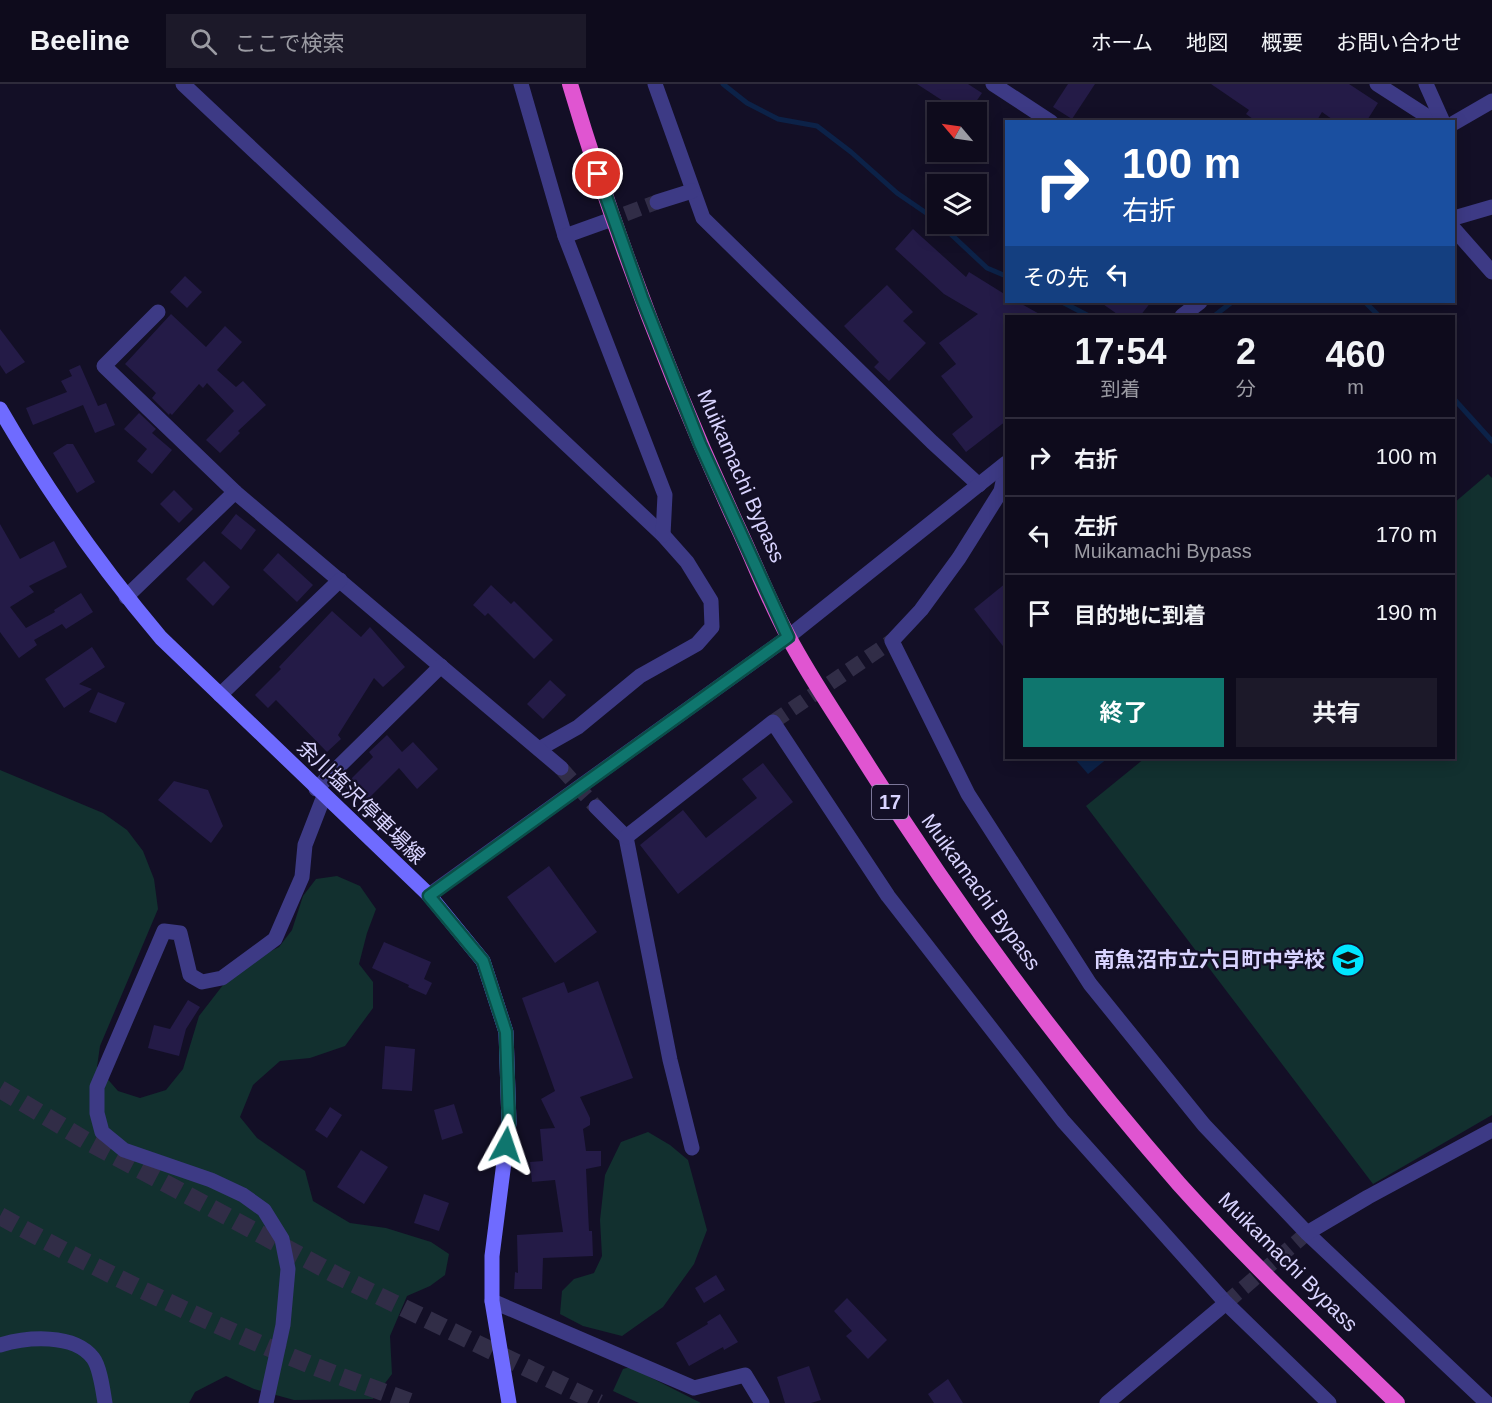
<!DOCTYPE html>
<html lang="ja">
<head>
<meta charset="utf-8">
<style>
	:root { --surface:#0e0b1c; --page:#1c1929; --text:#f1f3f6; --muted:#9b9ba3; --line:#2e2b3b; --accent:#0f766e }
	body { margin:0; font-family:Arial,"Noto Sans JP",sans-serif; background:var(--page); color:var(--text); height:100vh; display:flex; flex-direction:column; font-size:22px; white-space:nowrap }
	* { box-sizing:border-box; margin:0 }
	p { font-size:20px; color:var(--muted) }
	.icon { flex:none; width:33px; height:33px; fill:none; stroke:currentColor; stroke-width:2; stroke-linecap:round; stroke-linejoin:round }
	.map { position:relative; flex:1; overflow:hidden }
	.side { position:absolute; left:1005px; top:231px; width:450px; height:444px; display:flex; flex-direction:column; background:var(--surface); border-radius:0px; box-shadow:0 3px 15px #0003,0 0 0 2px var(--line) }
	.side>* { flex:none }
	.hud { position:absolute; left:1005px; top:36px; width:450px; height:183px; border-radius:0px; box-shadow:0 3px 15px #0003,0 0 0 2px var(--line); background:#1a4fa0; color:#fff; overflow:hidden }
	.needle { width:39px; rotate:299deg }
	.controls { position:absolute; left:927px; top:18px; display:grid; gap:12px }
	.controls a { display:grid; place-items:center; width:60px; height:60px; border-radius:0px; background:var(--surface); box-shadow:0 3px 15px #0003,0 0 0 2px var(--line); font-size:30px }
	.pin { position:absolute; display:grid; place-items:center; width:51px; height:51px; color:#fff; margin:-26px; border:3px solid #fff; border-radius:50%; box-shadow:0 2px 6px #0007 }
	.me { position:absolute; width:66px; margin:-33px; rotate:5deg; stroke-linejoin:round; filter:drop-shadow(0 0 4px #0008) }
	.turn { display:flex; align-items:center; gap:21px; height:126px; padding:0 18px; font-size:27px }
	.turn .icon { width:78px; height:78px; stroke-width:2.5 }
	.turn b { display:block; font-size:42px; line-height:51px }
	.then { display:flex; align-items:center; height:57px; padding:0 18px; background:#0003; gap:12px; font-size:22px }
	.eta { display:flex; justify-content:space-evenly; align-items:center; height:102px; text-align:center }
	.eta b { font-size:36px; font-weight:700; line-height:42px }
	.cta { display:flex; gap:12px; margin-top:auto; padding:12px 18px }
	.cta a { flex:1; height:69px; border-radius:0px; background:var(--accent); color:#fff; font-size:24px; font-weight:700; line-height:69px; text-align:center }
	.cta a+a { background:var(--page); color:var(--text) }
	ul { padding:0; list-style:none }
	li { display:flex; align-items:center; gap:18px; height:78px; padding:0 18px; border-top:2px solid var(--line) }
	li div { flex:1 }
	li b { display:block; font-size:22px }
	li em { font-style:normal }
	header { display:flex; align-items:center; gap:36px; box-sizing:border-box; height:84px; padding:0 30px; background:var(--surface); border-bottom:2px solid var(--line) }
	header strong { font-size:28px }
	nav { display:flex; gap:33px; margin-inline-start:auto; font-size:21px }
	.search { width:420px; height:54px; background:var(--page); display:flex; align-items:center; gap:15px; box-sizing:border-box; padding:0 21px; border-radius:0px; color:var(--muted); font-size:22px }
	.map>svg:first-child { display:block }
</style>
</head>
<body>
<header>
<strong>Beeline</strong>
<div class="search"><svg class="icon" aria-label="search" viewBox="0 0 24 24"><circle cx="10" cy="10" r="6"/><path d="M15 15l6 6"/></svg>ここで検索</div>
<nav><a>ホーム</a><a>地図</a><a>概要</a><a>お問い合わせ</a></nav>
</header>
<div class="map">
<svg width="1492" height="1319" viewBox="0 0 1492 1319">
	<rect width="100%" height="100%" fill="#130f26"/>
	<!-- green -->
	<g fill="#12302f">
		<path d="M1488 390 1492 394V1031L1373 1100 1086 722 1145 674H1454V419Z"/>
		<path d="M0 686 103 729 127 746 143 767 154 795 158 825 100 962 97 983 118 1007 140 1014 166 1006 183 985 199 932 223 901 259 873 279 863 292 846 303 812 316 795 337 792 360 802 376 825 367 849 359 880 373 898V924L345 962 310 974 280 977 253 1001 240 1033 257 1054 305 1087 313 1117 350 1139 386 1144 431 1158 449 1170 445 1191 430 1202 407 1212 390 1252 392 1290 373 1315 294 1316 254 1305 226 1292 195 1308 189 1319H0Z"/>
		<path d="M648 1048 670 1061 688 1076 707 1146 694 1180 663 1223 622 1252 583 1242 560 1230 562 1207 574 1195 594 1189 602 1172 600 1136 605 1091 621 1058Z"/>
		<path d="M630 1283 701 1319H639L613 1307 623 1285Z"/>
	</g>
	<!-- water -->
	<path fill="#0c2248" d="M1074 674H1108L1088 690Z"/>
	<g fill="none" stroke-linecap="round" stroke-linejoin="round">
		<!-- stream -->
		<g stroke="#0c2248" stroke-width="5">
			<path d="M723 0 747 19 778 35 817 42 851 68 897 109 938 137"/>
			<path d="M940 140 987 184 1006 192"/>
			<path d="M1062 218 1089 232"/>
			<path d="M1365 218 1379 232"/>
			<path d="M1214 232 1232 218"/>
			<path d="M1454 315 1492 357"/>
		</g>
	</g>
	<!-- building -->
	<g fill="#241b47">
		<path d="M917 0H968L982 9 969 28H960Z"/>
		<path d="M1068 0H1095L1072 35 1053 23Z"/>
		<path d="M1211 0H1349L1378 19 1366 38H1336L1322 28 1316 38H1257L1246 30 1249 26Z"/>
		<path d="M913 145 966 193 969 188 1006 211V218H1018L1043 232H1006V337L966 368 952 350 973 333 941 292 956 280 939 259 978 230 944 210 895 165Z"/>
		<path d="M185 192 202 208 187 224 170 208Z"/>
		<path d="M887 201 913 228 903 237 926 259 889 297 874 283 879 278 844 242Z"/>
		<path d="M1100 218H1151L1140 232H1120Z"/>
		<path d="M171 230 206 263 225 242 242 258 217 286 236 303 243 297 266 321 238 347 240 349 220 369 206 356 234 327 207 299 203 304 199 300 172 331 170 329 169 331 152 314 156 309 125 280Z"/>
		<path d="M0 245 25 278 6 290 0 281Z"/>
		<path d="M80 281 98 322 106 319 115 341 95 349 83 321 33 341 26 324 67 308 61 297 72 292 69 286Z"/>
		<path d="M139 329 156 345 152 349 172 366 152 390 137 377 147 365 124 345Z"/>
		<path d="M67 360H73L95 398 77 409 53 369Z"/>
		<path d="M174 406 193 425 179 439 160 420Z"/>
		<path d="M236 430 256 446 241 466 221 449Z"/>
		<path d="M0 440 20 475 54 457 67 483 29 502 34 508 10 523 26 544 55 528 54 526 81 509 93 528 66 545 62 540 34 556 37 561 19 574 0 548Z"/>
		<path d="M278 469 313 501 297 518 263 486Z"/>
		<path d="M204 477 230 503 213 522 186 495Z"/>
		<path d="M1006 499V566L974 525Z"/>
		<path d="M491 501 511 520 514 517 553 556 534 575 488 529 485 532 473 521Z"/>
		<path d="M332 527 361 553 370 543 405 583 383 603 374 594 338 651 341 655 327 668 276 616 268 624 255 611 281 585 279 583Z"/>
		<path d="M92 563 105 583 79 600 92 605 64 624 45 595Z"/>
		<path d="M550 596 566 611 543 635 527 620Z"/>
		<path d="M98 608 125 619 116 639 89 628Z"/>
		<path d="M387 651 402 668 413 658 438 685 417 705 399 684 363 720 344 702 373 673 369 668Z"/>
		<path d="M763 679 793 718 678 810 640 761 683 726 706 754 757 714 742 695Z"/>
		<path d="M174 697 208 706 223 742 211 759 158 716Z"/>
		<path d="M549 782 597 848 555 879 507 813Z"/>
		<path d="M384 858 431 878 424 895 432 899 426 911 408 903 409 901 372 884Z"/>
		<path d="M598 897 633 994 580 1013 590 1034V1041L583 1045 586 1067H601V1082L586 1085 589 1147H592L593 1172 543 1174 542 1205H514L515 1188 518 1189 517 1151 563 1148 555 1096 532 1098 530 1078 543 1077 540 1045 555 1044 541 1015 555 1007 522 914 564 898 568 909Z"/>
		<path d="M188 916 200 923 186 945 179 972 148 964 154 941 170 945Z"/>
		<path d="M385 962 415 965 412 1007 382 1005Z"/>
		<path d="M454 1020 463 1049 442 1056 434 1026Z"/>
		<path d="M330 1023 342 1031 327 1054 315 1046Z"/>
		<path d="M361 1066 388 1083 364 1120 337 1103Z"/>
		<path d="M424 1110 449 1119 439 1147 414 1139Z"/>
		<path d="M716 1191 725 1206 704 1219 695 1204Z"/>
		<path d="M847 1214 887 1256 868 1275 846 1252 852 1247 834 1227Z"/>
		<path d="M720 1230 738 1258 724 1266 723 1263 689 1282 676 1259 708 1240 707 1238Z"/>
		<path d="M809 1282 821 1316 811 1319H785L777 1293Z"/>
		<path d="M948 1295 963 1319H934L928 1310Z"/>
	</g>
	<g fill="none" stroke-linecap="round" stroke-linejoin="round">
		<!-- minor-tunnel -->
		<g stroke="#312d47" stroke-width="15" stroke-dasharray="15 8" stroke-linecap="butt">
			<path d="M604 138 657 118"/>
			<path d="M773 638 892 557"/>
			<path d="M561 684 596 723"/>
			<path d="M1226 1219 1307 1149"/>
		</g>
		<!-- motorway-tunnel -->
		<g stroke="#312d47" stroke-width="18" stroke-dasharray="18 9" stroke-linecap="butt">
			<path d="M0 1005 85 1056 338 1192 599 1319"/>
			<path d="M0 1132C90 1182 189 1230 284 1270 326 1288 370 1303 413 1319"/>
		</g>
		<!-- minor -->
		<g stroke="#3d3a85" stroke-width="15">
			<path d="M183 0 663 451 687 478 711 517 712 543 697 560 640 592 578 643 539 665"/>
			<path d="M521 0 565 152 665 411 663 451"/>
			<path d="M655 0 703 134 932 358 979 401"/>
			<path d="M993 0 1051 38"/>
			<path d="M1377 0 1436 38"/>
			<path d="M1426 0 1443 38"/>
			<path d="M657 118 692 107"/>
			<path d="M1454 134 1492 123"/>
			<path d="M1454 145 1492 188"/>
			<path d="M565 152 604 138"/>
			<path d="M158 228 104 282 235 408"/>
			<path d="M1006 383 1001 407 959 474 921 526 892 557 968 710 1090 900 1204 1041 1307 1149 1487 1319"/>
			<path d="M126 513 235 408 561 684"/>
			<path d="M220 611 340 496"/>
			<path d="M316 705 441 582"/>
			<path d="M596 723 626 753 670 976 692 1064"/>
			<path d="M626 753 773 638 888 812 1063 1037 1226 1219 1329 1319"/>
			<path d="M1307 1149 1368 1113 1492 1046"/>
			<path d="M492 1217 694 1304 745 1291 762 1319"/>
			<path d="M0 1261C27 1253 74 1249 93 1274 100 1283 103 1307 105 1319"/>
			<path d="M266 1319 283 1241 288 1185 282 1155 264 1126 243 1111 211 1096 124 1066 102 1048 97 1029V1003L164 847 180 849 190 891 202 898 222 894 275 855 302 793 305 761 324 712"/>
			<path d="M1107 1319 1226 1219"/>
		</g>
		<!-- tertiary -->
		<g stroke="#3d3a85" stroke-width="15">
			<path d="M1454 39 1492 17"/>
			<path d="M1182 232 1200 218"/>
			<path d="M429 811 788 553 1006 379"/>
		</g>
		<!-- secondary -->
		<path stroke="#6f6bff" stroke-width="15" d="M0 325C46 405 101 483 161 554L429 811 483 877 506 948 509 1039 492 1172V1217L509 1319"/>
		<!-- trunk -->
		<path stroke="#e055d1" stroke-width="16" d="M570 0C614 149 670 295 735 437 753 475 768 515 788 552 810 594 838 634 863 674 956 823 1063 967 1179 1100 1248 1177 1323 1247 1397 1319"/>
	</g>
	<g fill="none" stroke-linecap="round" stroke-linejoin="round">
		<!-- route casing -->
		<g stroke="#0a4d48" stroke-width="15">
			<path id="route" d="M506 1061 509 1039 506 948 483 877 429 812 788 553 700 360 642 214 598 90"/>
		</g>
		<!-- route -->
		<use href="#route" stroke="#0f766e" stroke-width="10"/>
	</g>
	<!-- icons -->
	<defs>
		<g id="school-disc" transform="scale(1.725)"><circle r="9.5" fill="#00e5ff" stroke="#130f26"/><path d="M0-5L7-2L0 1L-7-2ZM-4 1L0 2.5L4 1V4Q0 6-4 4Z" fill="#111"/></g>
	</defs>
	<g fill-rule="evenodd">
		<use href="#school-disc" x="1348" y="876"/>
	</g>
	<g text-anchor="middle" stroke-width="4.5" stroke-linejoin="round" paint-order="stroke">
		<!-- shield labels -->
		<rect fill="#130f26" stroke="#9e99be" stroke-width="1.5" x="872" y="701" width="36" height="34" rx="4.5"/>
		<g font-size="20" font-weight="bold" fill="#d9d4ff">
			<text x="890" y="725">17</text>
		</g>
		<!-- street labels -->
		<g font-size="21" fill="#d9d4ff" stroke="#130f26">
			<text transform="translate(741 392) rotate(66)" y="7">Muikamachi Bypass</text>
			<text transform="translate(361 718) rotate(44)" y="7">余川塩沢停車場線</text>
			<text transform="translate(981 808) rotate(54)" y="7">Muikamachi Bypass</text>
			<text transform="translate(1288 1178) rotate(45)" y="7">Muikamachi Bypass</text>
		</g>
		<!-- poi labels -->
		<g font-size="21" font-weight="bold" fill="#d9d4ff" stroke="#130f26" text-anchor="end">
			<text x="1325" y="883">南魚沼市立六日町中学校</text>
		</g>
	</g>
</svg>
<div class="controls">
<a><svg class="needle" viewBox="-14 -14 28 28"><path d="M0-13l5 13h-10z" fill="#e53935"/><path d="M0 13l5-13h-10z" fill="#9b9ba3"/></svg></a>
<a><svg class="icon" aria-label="layers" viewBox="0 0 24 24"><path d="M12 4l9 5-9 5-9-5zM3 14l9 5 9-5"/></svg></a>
</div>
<div class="pin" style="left:598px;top:90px;background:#d93025"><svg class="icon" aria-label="arrive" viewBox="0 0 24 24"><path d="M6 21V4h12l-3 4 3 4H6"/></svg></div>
<svg class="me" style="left:506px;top:1061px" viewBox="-20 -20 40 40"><path d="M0-17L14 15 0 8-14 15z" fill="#0f766e" stroke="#fff" stroke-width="4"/></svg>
<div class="hud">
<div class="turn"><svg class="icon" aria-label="right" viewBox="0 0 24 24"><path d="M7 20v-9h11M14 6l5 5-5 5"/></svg><div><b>100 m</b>右折</div></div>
<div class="then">その先<svg class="icon" aria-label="left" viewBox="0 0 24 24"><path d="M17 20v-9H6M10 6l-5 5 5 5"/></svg></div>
</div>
<section class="side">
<div class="eta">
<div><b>17:54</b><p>到着</p></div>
<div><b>2</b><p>分</p></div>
<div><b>460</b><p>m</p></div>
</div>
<ul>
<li><svg class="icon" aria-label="right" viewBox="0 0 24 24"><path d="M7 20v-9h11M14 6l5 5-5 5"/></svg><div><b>右折</b></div><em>100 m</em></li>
<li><svg class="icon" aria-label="left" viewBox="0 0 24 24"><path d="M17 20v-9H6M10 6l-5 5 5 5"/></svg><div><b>左折</b><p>Muikamachi Bypass</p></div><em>170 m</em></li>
<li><svg class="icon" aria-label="arrive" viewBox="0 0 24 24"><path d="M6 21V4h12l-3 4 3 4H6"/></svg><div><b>目的地に到着</b></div><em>190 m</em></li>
</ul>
<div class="cta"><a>終了</a><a>共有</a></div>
</section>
</div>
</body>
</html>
